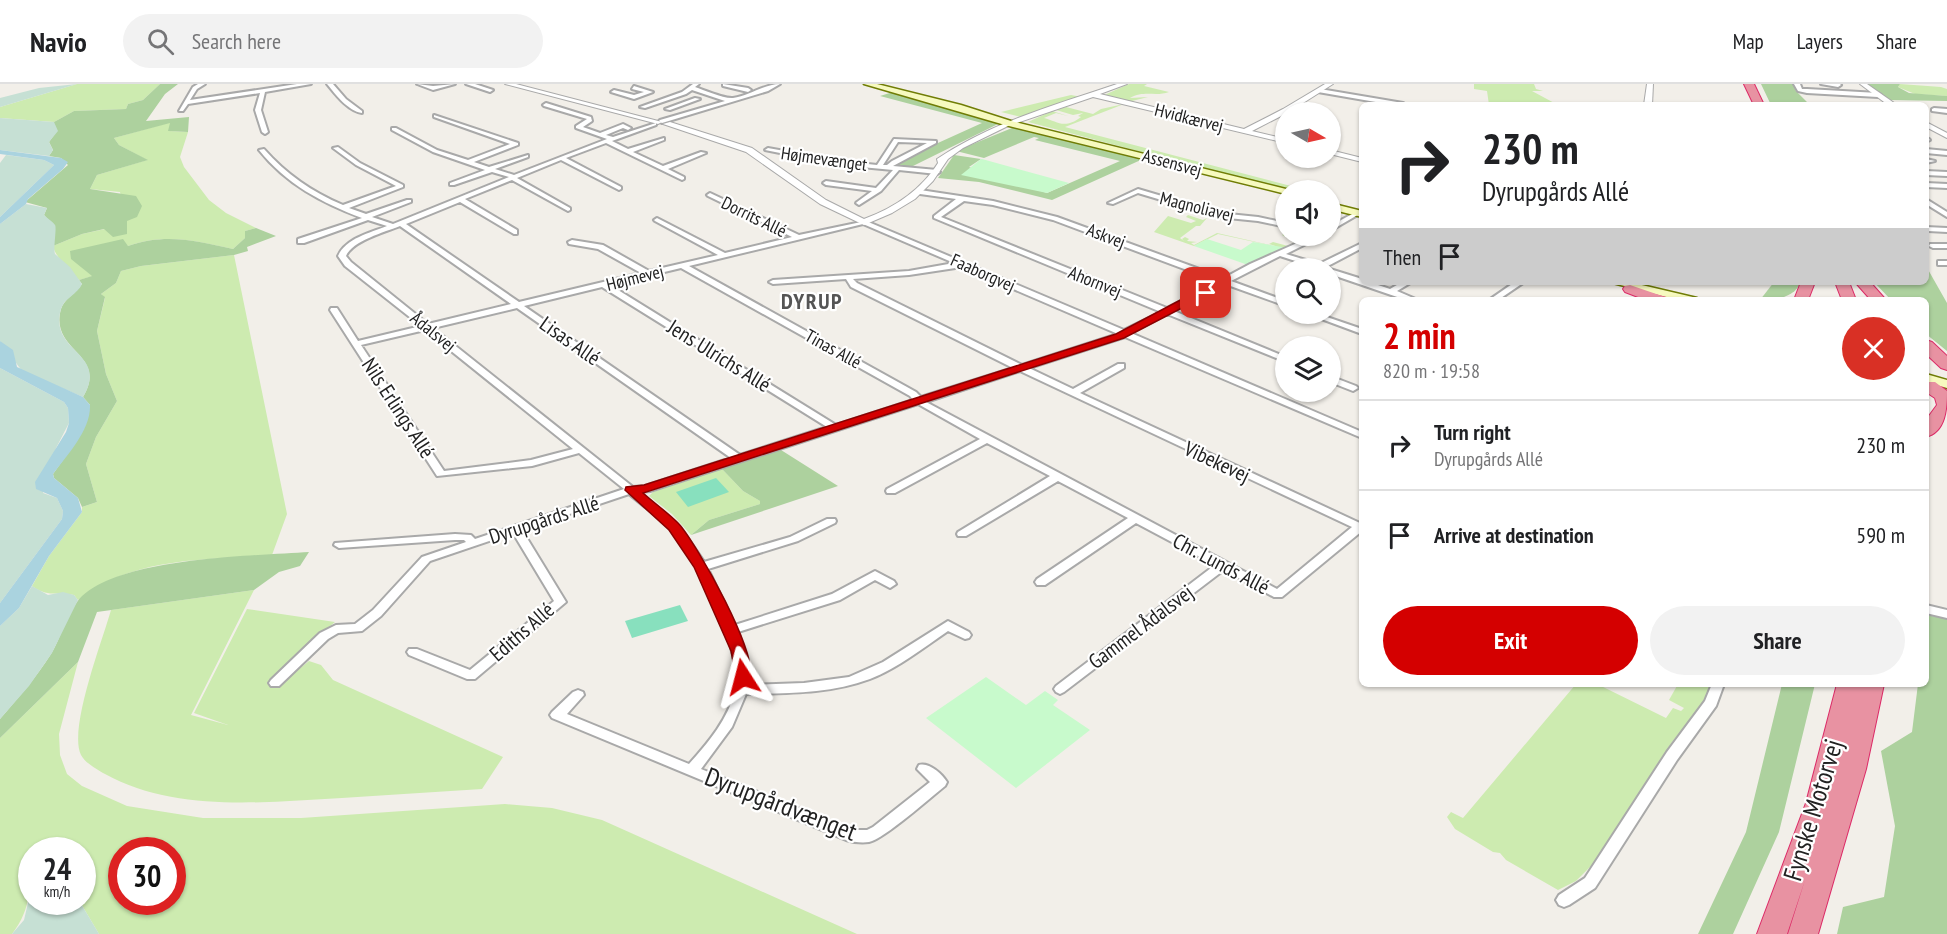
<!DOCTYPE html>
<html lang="en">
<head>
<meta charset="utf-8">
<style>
	:root { --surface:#fff; --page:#f2f2f2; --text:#202124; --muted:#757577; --line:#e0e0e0; --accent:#d40000 }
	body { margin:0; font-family:"PT Sans Narrow",sans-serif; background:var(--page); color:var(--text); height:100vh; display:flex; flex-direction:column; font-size:22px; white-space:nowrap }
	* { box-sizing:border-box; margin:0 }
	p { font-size:20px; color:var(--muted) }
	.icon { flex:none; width:33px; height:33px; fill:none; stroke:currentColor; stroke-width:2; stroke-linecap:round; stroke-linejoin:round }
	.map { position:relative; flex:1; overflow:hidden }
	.drawer { position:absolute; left:1359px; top:213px; width:570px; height:390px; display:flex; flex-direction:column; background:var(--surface); border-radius:9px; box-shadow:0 2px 4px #0004 }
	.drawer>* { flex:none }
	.hud { position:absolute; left:1359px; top:18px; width:570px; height:183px; border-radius:9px; box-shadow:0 2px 4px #0004; background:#fff; color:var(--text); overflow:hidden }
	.needle { width:39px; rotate:99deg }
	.controls { position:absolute; left:1275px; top:18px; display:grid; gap:12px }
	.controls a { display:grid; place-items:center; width:66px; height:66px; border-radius:50%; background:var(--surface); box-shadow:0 2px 4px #0004; font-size:30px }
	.speed { position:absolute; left:18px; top:753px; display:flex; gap:12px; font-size:30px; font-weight:700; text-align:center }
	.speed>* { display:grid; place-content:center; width:78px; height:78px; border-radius:50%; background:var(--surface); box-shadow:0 2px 4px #0004; line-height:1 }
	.speed small { font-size:15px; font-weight:400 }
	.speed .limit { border:9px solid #d22; background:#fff; color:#111 }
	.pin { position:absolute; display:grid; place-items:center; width:51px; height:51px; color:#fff; margin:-26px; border-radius:12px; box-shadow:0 3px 9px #0006 }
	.me { position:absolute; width:66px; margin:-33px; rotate:351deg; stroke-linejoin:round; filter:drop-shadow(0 0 4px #0008) }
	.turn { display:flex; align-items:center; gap:21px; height:126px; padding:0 24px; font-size:27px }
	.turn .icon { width:78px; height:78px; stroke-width:2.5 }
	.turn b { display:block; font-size:42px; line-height:51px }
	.then { display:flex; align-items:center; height:57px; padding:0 24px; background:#0003; gap:12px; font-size:22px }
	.round { display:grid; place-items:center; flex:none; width:63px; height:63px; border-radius:32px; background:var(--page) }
	.summary { display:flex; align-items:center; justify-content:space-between; height:102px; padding:0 24px }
	h1 { font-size:36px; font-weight:600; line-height:45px; color:var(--accent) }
	.button { display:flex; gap:12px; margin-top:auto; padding:12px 24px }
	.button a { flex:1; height:69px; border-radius:36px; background:var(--accent); color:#fff; font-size:24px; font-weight:600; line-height:69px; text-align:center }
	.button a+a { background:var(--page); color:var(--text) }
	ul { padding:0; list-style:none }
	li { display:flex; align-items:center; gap:18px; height:90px; padding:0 24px; border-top:2px solid var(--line) }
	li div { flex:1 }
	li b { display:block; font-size:22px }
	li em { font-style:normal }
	header { display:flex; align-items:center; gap:36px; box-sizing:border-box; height:84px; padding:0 30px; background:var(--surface); border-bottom:2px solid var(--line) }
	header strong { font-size:28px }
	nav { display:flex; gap:33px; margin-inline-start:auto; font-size:21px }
	.search { width:420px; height:54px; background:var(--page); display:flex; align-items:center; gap:15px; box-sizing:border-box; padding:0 21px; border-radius:33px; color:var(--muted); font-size:22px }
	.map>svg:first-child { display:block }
</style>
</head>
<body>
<header>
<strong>Navio</strong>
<div class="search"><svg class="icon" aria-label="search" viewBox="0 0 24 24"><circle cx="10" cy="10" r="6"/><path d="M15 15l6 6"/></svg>Search here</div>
<nav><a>Map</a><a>Layers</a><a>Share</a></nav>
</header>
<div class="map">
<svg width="1947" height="850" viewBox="0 0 1947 850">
	<rect width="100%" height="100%" fill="#f2efe9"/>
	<!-- grass -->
	<g fill="#cdebb0" fill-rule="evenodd">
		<path d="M77 0H160L143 16 128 20 126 25 74 27 54 38 0 34V23Z"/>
		<path d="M1129 0H1147L1144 2 1169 8C1156 13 1144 6 1130 14L1148 13 1128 18 1102 12Z"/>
		<path d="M1469 0H1534L1536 5 1543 7H1532L1558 21H1489L1487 7 1474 5V0Z"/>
		<path d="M1900 0 1941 3 1947 5V12L1915 10 1898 3Z"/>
		<path d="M1071 11 1082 13 1021 33 1001 28Z"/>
		<path d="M1124 20 1065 43 1306 106H1286L1028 38 1052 27 1068 32 1056 29 1044 34C1057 37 1064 46 1081 33L1078 32 1083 29 1073 31 1056 26 1066 23 1093 30 1101 25Z"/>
		<path d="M171 38 169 47 188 48 180 73 184 83 209 116 226 129 256 144 245 147V154L233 165C193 157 167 149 128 162L118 157 84 185 93 192 79 196C71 187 55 173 53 162L82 150 105 145 127 150V137L120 108 90 105 97 91 147 76 119 61 114 54Z"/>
		<path d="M1188 131 1203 136 1207 134 1200 142H1196L1180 154 1184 157 1182 155 1185 153 1189 155 1187 157 1197 158 1191 159 1194 161 1217 149 1278 163 1269 160 1273 158 1288 162 1295 158 1282 151 1285 149 1286 152H1303L1302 155 1304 152H1310L1290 163H1278L1282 164 1218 150 1194 162 1154 148 1168 132 1191 139 1196 137 1186 133Z"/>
		<path d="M234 171 287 430 272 471C207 476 131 473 78 516L74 511C55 507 49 514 32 502L49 472 82 428V423L97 418 86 380 96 353 117 317 106 290 97 247 105 214 101 210 116 199 121 187 141 182Z"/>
		<path d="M722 385 743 407 760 417V420L709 436 691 451 672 430 649 412 653 408Z"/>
		<path d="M254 506 191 631 228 641 194 629 247 525 335 538 294 572 268 600 278 602 309 577 321 581 333 596 503 673 482 705C435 708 388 711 342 714 265 718 175 729 105 690 98 686 85 679 81 671 68 645 103 555 111 526Z"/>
		<path d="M78 578 59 650 60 671 67 690 82 702 127 722 203 734H301L505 720 552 724 602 736 857 850H99L80 818 82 766H32C31 798 32 825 12 850H0V654ZM122 766H172V818H122Z"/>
		<path d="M1576 600H1597L1666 634 1673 624 1681 627 1684 624 1669 616 1678 600H1711L1702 621 1672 658 1593 780 1576 797 1558 806 1506 776 1500 769 1493 768 1455 745 1447 733 1451 728 1463 734Z"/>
	</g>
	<!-- forest -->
	<g fill="#add19e">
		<path d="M160 0H178L165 10 146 37 189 33 188 48 168 47 170 39 114 54 119 61 148 76 97 91 90 105 136 112 142 122 137 133 127 137V150L113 153 104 145 82 150 53 162C53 139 60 149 44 131L47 124 25 118 68 81 61 74 49 72 53 66 49 58 54 51V38L74 27 126 25 128 20 143 16Z"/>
		<path d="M1761 0H1793L1796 7 1810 21H1771Z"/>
		<path d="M1868 0H1900L1898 3 1909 9 1947 12V17L1889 16Z"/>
		<path d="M893 8 1000 39 913 82H897L896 78 982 39 880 12Z"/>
		<path d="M1012 44H1019L1143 75 1052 116 979 98 938 94 954 71 981 75 969 83 1047 109 1120 77 1035 56 1039 54 1034 53 984 74 956 67Z"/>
		<path d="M256 144 276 152 247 163 248 167 234 171 141 182 121 187 116 199 101 210 105 213 97 247 106 290 117 317 96 353 86 380 97 418 82 423 78 414 54 394 53 390 78 355 90 321 83 313C109 269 49 268 61 225 64 215 76 209 82 200L79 196 92 192 71 175 70 167 123 155 128 162C167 149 194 157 233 165L245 154V147Z"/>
		<path d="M1926 182 1947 219V267L1926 250V216H1891L1874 198H1926Z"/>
		<path d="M1774 198H1801C1794 214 1776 216 1760 216Z"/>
		<path d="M781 366 838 402 691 451 709 436 760 420V417L743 407 722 385Z"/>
		<path d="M309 468 300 482 279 488 254 506 97 528 78 578 0 654V635C18 614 36 594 51 570 61 554 65 533 77 518 111 473 255 472 309 468Z"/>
		<path d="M1926 531 1947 535V850H1837L1843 823 1884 813 1895 742 1881 667 1912 648 1918 600H1926Z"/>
		<path d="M1782 600H1815L1779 748 1733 850H1698L1746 748Z"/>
	</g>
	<!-- wetland -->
	<g fill="#c6e0d4">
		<path d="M77 0 0 23V14L39 4Z"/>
		<path d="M0 34 54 38 58 47 49 58 53 66 49 72 0 66Z"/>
		<path d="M6 71 44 76 54 81 0 133V79Z"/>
		<path d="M26 120 47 124 44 131C47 134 53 138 55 141 57 144 53 164 55 170L70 183 82 200C78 210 64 214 61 225 48 269 110 268 83 313L22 287 0 257V140Z"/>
		<path d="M0 284 64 318 68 324 69 339 56 364 43 409 57 414 63 427 62 435 0 519Z"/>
		<path d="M32 502 48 511 63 508 74 511 78 516 52 569 29 602 0 635V542L19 524Z"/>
		<path d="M31 806 32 818H80L99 850H12L24 836Z"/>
	</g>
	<!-- park -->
	<g fill="#c8facc">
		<path d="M981 75H982L1069 99 1047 109 961 91Z"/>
		<path d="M1207 155 1241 166 1253 158 1288 164 1248 181 1194 162Z"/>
		<path d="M986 593 1026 621 1045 607 1058 616 1053 621 1090 646 1016 704 926 634Z"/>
	</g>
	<!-- pitch -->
	<g fill="#88e0be">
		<path d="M716 394 729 408 688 423 676 408Z"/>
		<path d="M680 521 688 537 632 554 625 537Z"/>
	</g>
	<!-- water -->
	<g fill="#aad3df">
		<path d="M0 66 61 74 68 78 63 85 28 115 26 120 0 140V133L54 81 44 76 0 70Z"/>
		<path d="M0 257 13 266 17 283 83 313 90 321C91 346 67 371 53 390L54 394 78 414 82 428 49 472 19 524 0 542V519L62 435 63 427 57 414 36 405 35 398 66 348 69 339 68 324 64 318 0 284Z"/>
	</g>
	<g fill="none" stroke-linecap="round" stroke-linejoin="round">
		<!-- minor casing -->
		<g stroke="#a9a9a9" stroke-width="4">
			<g id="minor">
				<path d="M198 0H205L197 5 190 16 297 0H311L265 8 261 26 268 48 265 50 262 48 255 26 260 9 188 20 183 27H179L193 3Z"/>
				<path d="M327 0H333L346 15 362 27V29C348 27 336 11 327 0Z"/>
				<path d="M417 0 433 2 455 0 433 6Z"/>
				<path d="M466 0H475L493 6 490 8Z"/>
				<path d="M693 0H699L695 3C704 6 724 15 733 14 749 12 764 0 780 0L768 7 662 39 659 37 660 36 725 17 692 6 686 10 645 24 640 23 682 8Z"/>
				<path d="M723 0 748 4 751 6 748 8 723 2Z"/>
				<path d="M1794 0H1800L1802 5H1807L1878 9 1881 11 1878 13 1807 9 1798 7Z"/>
				<path d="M1821 0H1840L1841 1 1838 3Z"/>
				<path d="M634 2 653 8 634 15 611 8 614 6 634 11 644 8 632 5Z"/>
				<path d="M1320 5 1403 19 1406 21H1393L1318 8Z"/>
				<path d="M695 14 700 15 670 26 665 25Z"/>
				<path d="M546 19 591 33 592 37 583 43 600 49 623 40 631 44 628 46 623 44 606 51 613 53 656 39V41L612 57 628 65 664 54V56L633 68 663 82 701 68 706 69 668 85 684 93V95L682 96 606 59 566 74 621 103V105L619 106 561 76 517 94 570 124V126L568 127 512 96 465 115 517 146V150H514L460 118 406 140 519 218 641 189 598 165 569 160 568 158 572 156 603 161 649 187 718 171 655 137 654 136 657 134 725 169 792 153 708 112 707 111 710 109 799 151 866 137 1124 246 1161 228 934 134V132L956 115 920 110 917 108 920 106 993 117 1057 133 1224 194 1250 180 1313 152H1322L1286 170 1319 180 1362 159V164L1326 183V184H1317L1280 172 1231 197 1286 217V222L1225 200 1174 227 1286 273V278L1167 230 1131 249 1362 348V354L1125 253 1029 284 1073 305 1118 280H1124V284L1080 309 1362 440V447L1282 513H1274L1224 486 1064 608 1060 610 1056 608 1054 605 1056 602 1215 481 1136 439 1045 501H1037L1035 498 1037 495 1128 434 1058 397 966 452H958L957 450 958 448 1050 392 987 359 895 409H887L886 407 887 405 980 355 918 320 650 407 640 408 680 443 704 478 790 453 827 435H835L836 437 835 439 798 457 708 485 735 541 832 510 875 487 894 497 896 500 890 504 875 496 840 516 738 548C744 566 749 582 748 601L804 599 849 593 883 578 948 537 969 548 971 551 969 554 965 555 948 547C923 564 898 584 870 595 830 610 788 609 746 610L732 643 701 685 852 746H867L873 743 930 698 917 685 919 681C929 678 942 690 947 698L945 702C931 713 884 755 869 758 862 759 853 758 846 756L552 634 550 631 552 628 573 608 578 606 583 608 584 611 567 630 689 680C708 659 729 634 735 606 742 563 699 479 671 446 659 432 643 422 629 410L522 446 566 518 475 595H467L409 571 407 568 409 565H417L470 586 554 517 513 449 430 477 381 532 362 547 338 549 328 555 279 602H271L269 599 271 596 320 549 336 541 355 540 373 526 422 473 466 458 464 456H455L339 464 334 461 335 459 455 450 471 451 475 455 624 405 579 369 532 382 437 392 330 226 331 224H337L358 257 421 242 345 182 338 172C346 154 370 149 387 142L368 136 304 159H298V155L362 134C322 119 286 100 259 66L264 65C286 90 312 108 343 121L396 102 356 81 333 64 338 63 360 79 403 101V103L349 124 366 130 407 116H411V118L372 133 393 140 509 93 492 88 454 101H450V99L485 86 433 68 392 46V44H396L437 66 468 76 510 60 434 33V31L518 59V61L474 78 489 83 528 71V73L495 85 514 91 607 55 576 44V42L587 35 544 22 543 21ZM964 117 993 121 1053 136 1219 198 1167 224 941 133ZM863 140 954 179 909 187 773 196 769 198 773 200 846 195 851 203 1013 284 921 313 916 308 689 182ZM400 142 511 220 428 240 351 178 346 172C352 157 385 148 400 142ZM962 183 1118 250 1022 281 857 199 853 195 909 191ZM681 184 910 312 913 316 836 341 610 201ZM602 203 827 343 740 371 524 222ZM517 224 731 374 645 402 633 403 433 244ZM425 246 573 365 531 376 444 387 361 261ZM1020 287 1352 443 1277 505 926 318Z"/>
				<path d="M1934 24 1947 25V29L1932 27V25Z"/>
				<path d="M1926 54 1929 55 1930 56 1926 58Z"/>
				<path d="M894 55 936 57V59L893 82 937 86 940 88 937 90 899 86 881 107 859 121 856 119 857 118 872 107 826 101 823 99 826 97 876 104 893 86 840 81 765 66 768 64 840 77 877 81ZM898 58 927 59 892 77 887 81H883Z"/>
				<path d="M1926 65 1947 67V71L1926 69Z"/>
				<path d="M1926 75 1935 77 1926 79Z"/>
				<path d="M1926 87 1947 88V92L1926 91Z"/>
				<path d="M1926 99 1947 100V104L1926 103Z"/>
				<path d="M1138 105 1219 129 1258 133 1286 139V143L1258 137 1218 133 1138 109 1113 120 1108 119Z"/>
				<path d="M1926 115 1947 128V133L1926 120Z"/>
				<path d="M1356 128 1361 129 1330 147V142Z"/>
				<path d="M1926 143 1947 144V148L1928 147H1926Z"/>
				<path d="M1930 160H1947V164H1933L1929 162Z"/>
				<rect x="1938" y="177" width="9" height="4"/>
				<path d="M1330 185 1362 195V198H1369L1390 205 1402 198H1412L1397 207 1418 216H1406L1330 190Z"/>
				<path d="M1515 198 1523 199 1498 216H1489Z"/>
				<path d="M1308 230H1318L1362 245V250Z"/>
				<path d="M1330 292 1356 302 1358 304 1353 307 1330 298Z"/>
				<path d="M1926 521 1947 526V534L1926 529Z"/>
				<path d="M1712 600H1724L1716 622 1677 676 1595 804 1569 821 1564 823 1559 821 1556 816 1559 811 1585 794 1667 668 1705 617Z"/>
			</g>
		</g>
		<!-- tertiary casing -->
		<g stroke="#a9a9a9" stroke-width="2">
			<g id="tertiary">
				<path d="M505 0H516L662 38 658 40Z"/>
				<path d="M1117 0H1127L1100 10 1244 45 1283 25 1325 0H1333L1289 28 1252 47 1286 55V59L1093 13 1008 42 963 64 948 75 933 97 915 115 892 129 864 141 820 120 746 68 663 40 670 38 752 64 826 116 864 135C894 124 921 106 938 79L937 75C992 38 1055 21 1117 0Z"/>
				<path d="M1647 0H1653L1652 21H1644Z"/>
				<path d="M1860 0H1867L1897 21H1888Z"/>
				<path d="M1926 38 1947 49V54L1926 43Z"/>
				<path d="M1330 66 1362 74V78L1330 70Z"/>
			</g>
		</g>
		<!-- secondary casing -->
		<g stroke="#707d05" stroke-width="3">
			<g id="secondary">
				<path d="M864 0H877L961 21 1011 37 1290 106H1286V110L1005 41Z"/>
				<path d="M1330 119 1362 127V133L1330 125Z"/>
				<path d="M1609 198H1629L1697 214 1699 216H1678Z"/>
				<path d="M1926 290 1947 296V304L1926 298Z"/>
			</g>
		</g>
		<!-- motorway casing -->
		<g stroke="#dc2a67" stroke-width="2">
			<g id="motorway">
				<path d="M1744 0H1754L1764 21H1754Z"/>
				<path d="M1801 198H1815L1808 216H1794Z"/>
				<path d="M1835 198H1849L1856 216H1842Z"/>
				<path d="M1855 198H1870L1886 216H1871Z"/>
				<path d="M1630 201 1665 213 1667 216H1646L1625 208 1623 205 1625 202Z"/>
				<path d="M1926 256 1932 258 1947 272V286L1941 284 1926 270Z"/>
				<path d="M1926 298H1935L1947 307C1947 324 1946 348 1926 353V336L1937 321 1935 314 1926 308Z"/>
				<path d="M1837 600H1884L1866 685 1818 850H1788L1805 796 1787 850H1757L1806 719Z"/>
			</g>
		</g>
		<!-- minor -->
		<use href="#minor" fill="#fff" fill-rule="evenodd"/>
		<!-- tertiary -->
		<use href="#tertiary" fill="#fff" fill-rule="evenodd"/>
		<!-- secondary -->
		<use href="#secondary" fill="#f7fabf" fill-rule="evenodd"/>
		<!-- motorway -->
		<use href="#motorway" fill="#e892a2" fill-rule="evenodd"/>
	</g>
	<!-- route -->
	<path fill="#d40000" stroke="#8a0000" stroke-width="1.5" d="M1206 206 1211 209 1124 254 643 409C654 419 667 428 678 439 696 458 762 575 749 597H737L731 567 694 483 669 446 625 406 626 403 644 401 1116 250 1188 212Z"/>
	<g text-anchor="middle" stroke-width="4.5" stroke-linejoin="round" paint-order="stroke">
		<!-- far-street labels -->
		<g font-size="18" fill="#222" stroke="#fff">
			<text transform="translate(1189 34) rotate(14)" y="6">Hvidkærvej</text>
			<text transform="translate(824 75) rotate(8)" y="6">Højmevænget</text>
			<text transform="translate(1172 79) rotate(15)" y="6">Assensvej</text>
			<text transform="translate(1197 123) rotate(14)" y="6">Magnoliavej</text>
			<text transform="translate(754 133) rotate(26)" y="6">Dorrits Allé</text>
			<text transform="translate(1106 152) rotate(21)" y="6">Askvej</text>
			<text transform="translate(983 189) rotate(24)" y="6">Faaborgvej</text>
			<text transform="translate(635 194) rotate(-14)" y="6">Højmevej</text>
			<text transform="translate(1095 198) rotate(22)" y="6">Ahornvej</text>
			<text transform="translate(433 248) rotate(39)" y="6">Ådalsvej</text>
			<text transform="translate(833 265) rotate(29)" y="6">Tinas Allé</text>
		</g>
		<!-- street labels -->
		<g font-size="21" fill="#222" stroke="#fff">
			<text transform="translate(570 257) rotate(35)" y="7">Lisas Allé</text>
			<text transform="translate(719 272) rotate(32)" y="7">Jens Ulrichs Allé</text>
			<text transform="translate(398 324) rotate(57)" y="7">Nils Erlings Allé</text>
			<text transform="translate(1217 378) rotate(25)" y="7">Vibekevej</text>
			<text transform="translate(544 436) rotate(-18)" y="7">Dyrupgårds Allé</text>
			<text transform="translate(1221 480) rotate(28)" y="7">Chr. Lunds Allé</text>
			<text transform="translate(1141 543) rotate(-37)" y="7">Gammel Ådalsvej</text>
			<text transform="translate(522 548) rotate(-41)" y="7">Ediths Allé</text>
		</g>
		<!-- far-district labels -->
		<g font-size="22" font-weight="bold" letter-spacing="1.5" fill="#555" stroke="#fff">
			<text x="812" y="225">DYRUP</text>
		</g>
		<!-- near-street labels -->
		<g font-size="26" fill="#222" stroke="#fff">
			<text transform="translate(781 720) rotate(21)" y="9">Dyrupgårdvænget</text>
			<text transform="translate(1813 726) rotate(-73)" y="9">Fynske Motorvej</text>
		</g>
	</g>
</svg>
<div class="controls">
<a><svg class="needle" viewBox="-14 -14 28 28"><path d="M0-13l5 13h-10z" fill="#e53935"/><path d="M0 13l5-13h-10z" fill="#757577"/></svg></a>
<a><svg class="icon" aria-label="sound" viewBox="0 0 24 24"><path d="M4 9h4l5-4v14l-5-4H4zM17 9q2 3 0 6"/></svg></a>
<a><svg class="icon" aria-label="search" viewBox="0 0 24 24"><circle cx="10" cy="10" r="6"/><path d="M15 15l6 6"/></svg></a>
<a><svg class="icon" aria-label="layers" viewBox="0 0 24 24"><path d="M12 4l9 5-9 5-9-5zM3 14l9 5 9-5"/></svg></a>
</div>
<div class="speed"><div>24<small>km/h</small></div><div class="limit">30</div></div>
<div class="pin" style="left:1206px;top:209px;background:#d93025"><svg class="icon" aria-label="arrive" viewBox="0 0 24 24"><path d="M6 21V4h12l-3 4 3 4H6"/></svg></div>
<svg class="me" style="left:743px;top:593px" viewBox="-20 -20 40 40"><path d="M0-17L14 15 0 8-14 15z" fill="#d40000" stroke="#fff" stroke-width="4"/></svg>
<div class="hud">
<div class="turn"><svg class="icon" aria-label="right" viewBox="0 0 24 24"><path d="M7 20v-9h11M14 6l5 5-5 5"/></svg><div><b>230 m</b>Dyrupgårds Allé</div></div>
<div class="then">Then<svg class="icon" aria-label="arrive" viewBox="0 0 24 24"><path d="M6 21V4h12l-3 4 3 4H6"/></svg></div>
</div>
<section class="drawer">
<div class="summary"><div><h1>2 min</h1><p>820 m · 19:58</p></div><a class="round" style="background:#d93025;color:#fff"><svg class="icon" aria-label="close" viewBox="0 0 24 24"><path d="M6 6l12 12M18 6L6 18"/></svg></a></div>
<ul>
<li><svg class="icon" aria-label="right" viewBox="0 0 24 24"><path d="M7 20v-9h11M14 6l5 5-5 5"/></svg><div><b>Turn right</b><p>Dyrupgårds Allé</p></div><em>230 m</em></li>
<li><svg class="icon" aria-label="arrive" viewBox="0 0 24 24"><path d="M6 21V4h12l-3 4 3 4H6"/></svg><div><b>Arrive at destination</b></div><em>590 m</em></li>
</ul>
<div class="button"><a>Exit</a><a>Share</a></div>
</section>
</div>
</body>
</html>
